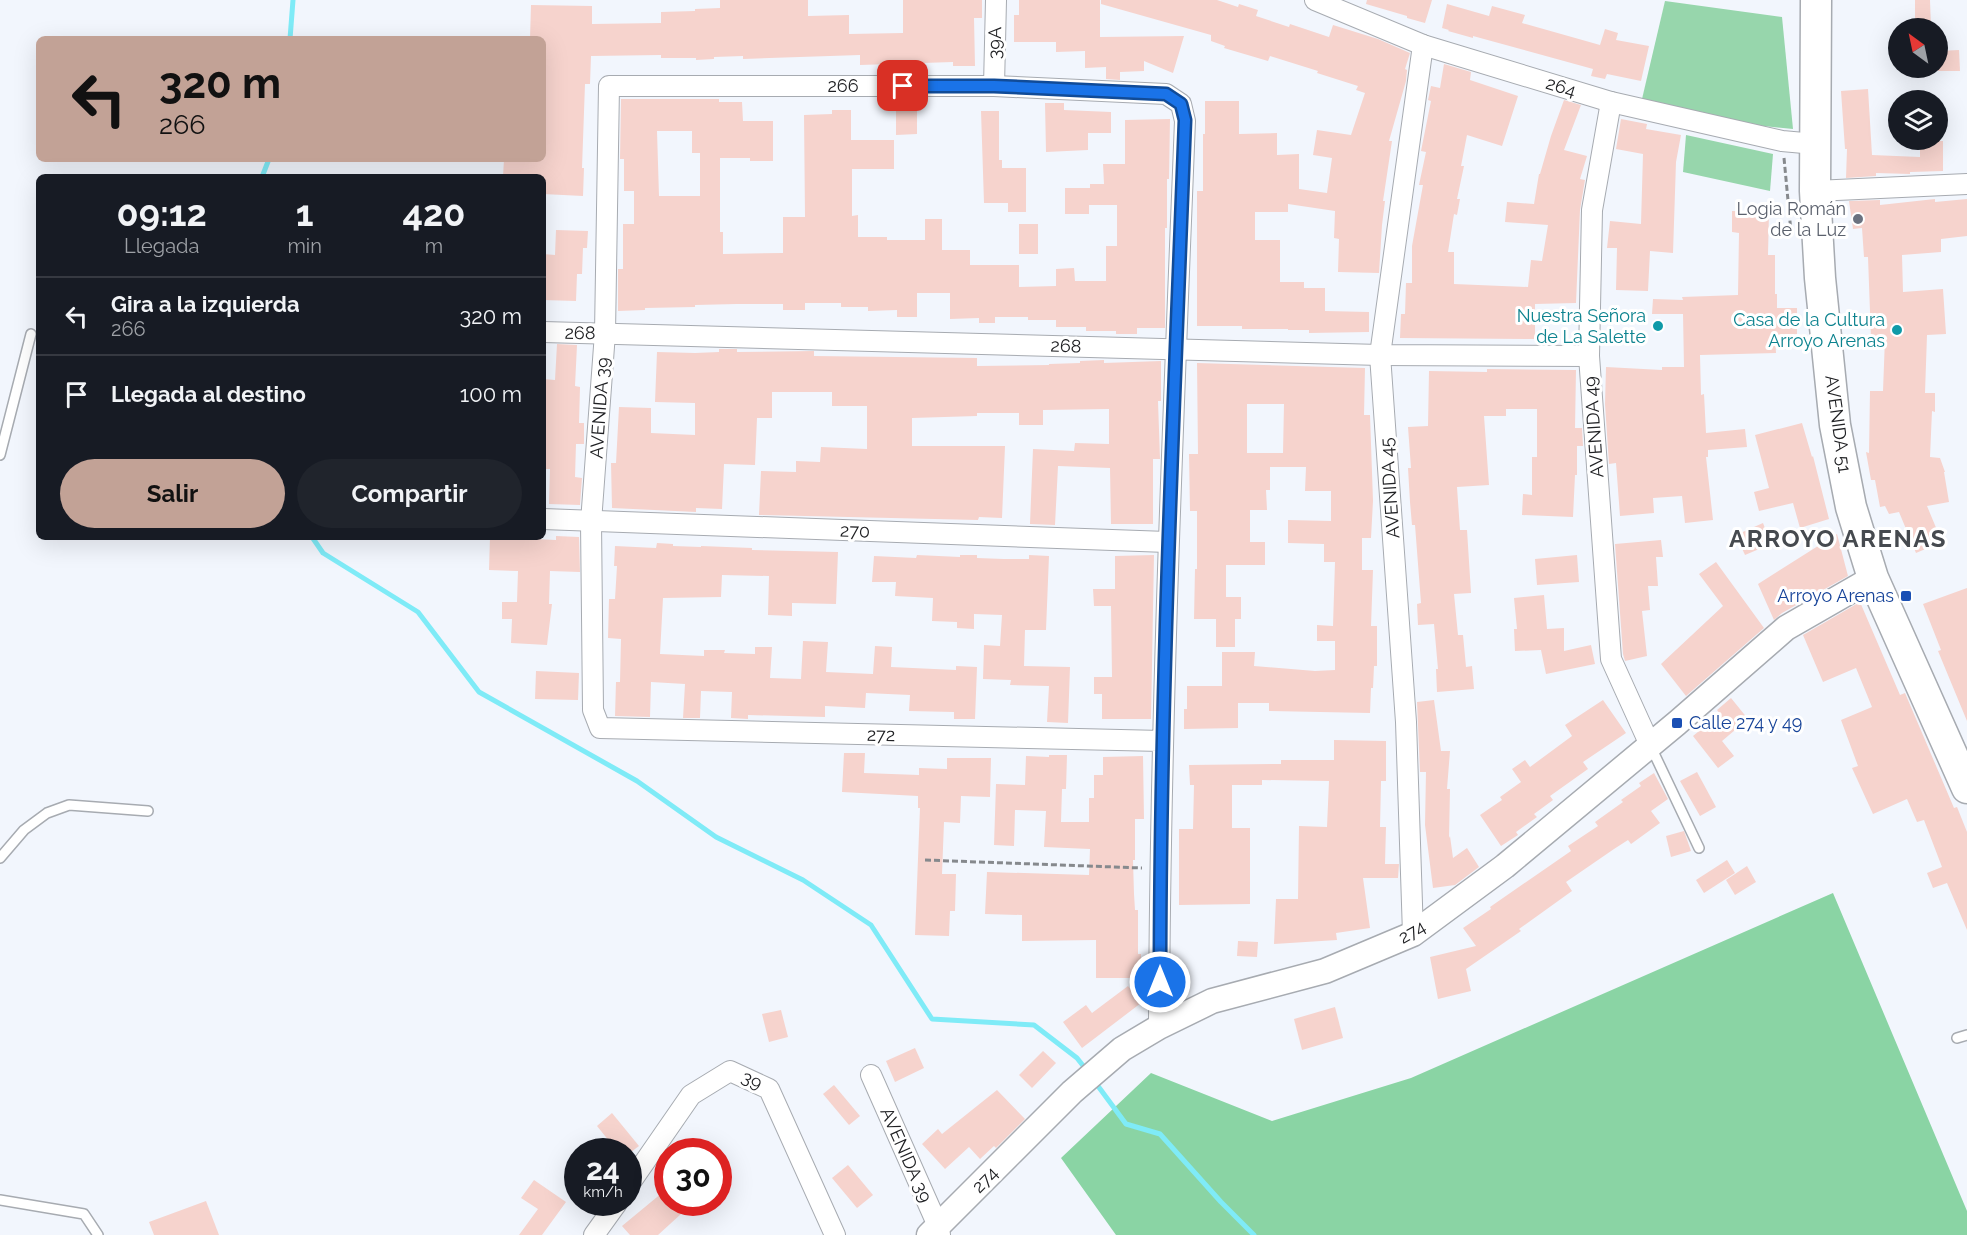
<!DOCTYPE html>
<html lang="es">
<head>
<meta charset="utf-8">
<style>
	:root { --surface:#171b24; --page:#20242c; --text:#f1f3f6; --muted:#9ea1a6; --line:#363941; --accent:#c2a296 }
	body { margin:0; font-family:Raleway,sans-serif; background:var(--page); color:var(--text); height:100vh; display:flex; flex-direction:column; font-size:22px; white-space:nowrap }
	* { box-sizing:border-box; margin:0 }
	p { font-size:20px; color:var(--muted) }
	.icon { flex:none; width:33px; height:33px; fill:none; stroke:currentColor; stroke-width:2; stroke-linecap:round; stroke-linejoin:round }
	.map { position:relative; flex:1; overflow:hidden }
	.drawer { position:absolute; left:36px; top:174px; width:510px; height:366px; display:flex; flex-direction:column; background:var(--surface); border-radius:9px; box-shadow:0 6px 24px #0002 }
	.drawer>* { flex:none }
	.top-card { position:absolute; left:36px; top:36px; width:510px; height:126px; border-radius:9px; box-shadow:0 6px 24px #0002; background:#c2a296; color:#111; overflow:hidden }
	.needle { width:39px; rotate:327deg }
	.fabs { position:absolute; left:1888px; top:18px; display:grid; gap:12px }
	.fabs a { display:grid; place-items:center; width:60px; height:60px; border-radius:50%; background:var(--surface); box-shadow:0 6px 24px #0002; font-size:30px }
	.speed { position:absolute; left:564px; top:1138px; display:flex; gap:12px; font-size:30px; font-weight:700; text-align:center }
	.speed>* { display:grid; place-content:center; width:78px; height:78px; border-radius:50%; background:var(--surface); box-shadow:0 6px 24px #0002; line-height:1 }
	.speed small { font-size:15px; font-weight:400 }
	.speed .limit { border:9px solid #d22; background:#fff; color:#111 }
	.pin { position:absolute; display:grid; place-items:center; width:51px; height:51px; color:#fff; margin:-26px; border-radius:12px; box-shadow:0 3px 9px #0006 }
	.me { position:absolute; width:66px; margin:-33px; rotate:0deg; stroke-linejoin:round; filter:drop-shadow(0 0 4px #0008) }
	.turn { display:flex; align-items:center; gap:21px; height:126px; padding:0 24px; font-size:27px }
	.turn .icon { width:78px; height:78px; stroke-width:2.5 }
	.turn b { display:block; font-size:42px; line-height:51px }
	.eta { display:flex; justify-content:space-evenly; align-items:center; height:102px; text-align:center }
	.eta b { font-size:36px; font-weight:700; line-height:42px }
	.button { display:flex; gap:12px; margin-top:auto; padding:12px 24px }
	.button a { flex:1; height:69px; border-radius:36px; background:var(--accent); color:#111; font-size:24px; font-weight:700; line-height:69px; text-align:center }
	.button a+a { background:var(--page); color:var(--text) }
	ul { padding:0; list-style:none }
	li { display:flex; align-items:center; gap:18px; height:78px; padding:0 24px; border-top:2px solid var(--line) }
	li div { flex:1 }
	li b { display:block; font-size:22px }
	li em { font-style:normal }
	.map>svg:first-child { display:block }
</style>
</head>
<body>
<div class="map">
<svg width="1967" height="1235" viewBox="0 0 1967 1235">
	<rect width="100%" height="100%" fill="#f2f6fd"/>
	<!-- green -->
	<g fill="#97d6ac">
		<path d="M1665 1 1782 17 1793 129 1726 122 1642 99Z"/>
		<path d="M1686 135 1773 154 1770 191 1683 172Z"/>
	</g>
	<!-- forest -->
	<path fill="#8ad4a4" d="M1833 893 1967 1211V1235H1116L1061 1158 1151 1073 1272 1121 1411 1078Z"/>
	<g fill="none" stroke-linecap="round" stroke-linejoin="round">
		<!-- stream -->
		<g stroke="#7febf7" stroke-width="5">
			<path d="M290 39 293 0"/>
			<path d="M262 177 269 159"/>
			<path d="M312 537 323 553 418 612 479 692 637 781 716 837 803 880 871 925 932 1019 1034 1025 1077 1058 1088 1072"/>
			<path d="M1095 1082 1126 1124 1160 1134 1221 1202 1254 1235"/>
		</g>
	</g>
	<!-- building -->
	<g fill="#f6d3cd" fill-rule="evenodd">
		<path d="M720 0H808V16L849 15V34L903 33V0H982V18H974L975 66H953V62L860 65V55L743 59V56L714 57V59L696 60V58H661V55L591 56 590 84H585L582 168H584L583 196 543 194V177H503L504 159H543V39H530L531 5 592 6V24L661 23V12L695 11V9L720 8Z"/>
		<path d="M1019 0H1100V37L1184 36 1173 73 1144 61V71L1120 72V80L1106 79V67L1085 68V51L1056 52V42H1014V15H1019Z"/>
		<path d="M1101 0H1217L1238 7 1239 4 1258 10 1256 16 1289 27 1290 24 1329 37 1333 25 1378 39 1410 53 1405 69 1407 70 1406 81 1389 141H1392L1383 201H1385L1382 225 1379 273 1338 272 1339 239 1334 238 1335 211 1288 204V212H1255V240H1280V282H1304V288H1325V311L1369 312V332L1309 333V330H1288V329H1242V326H1197V191H1203V134H1205V101H1239V134L1277 133V155L1299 154V189L1327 193 1332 158 1313 155 1317 130 1351 135 1365 93 1356 90 1358 86 1317 73 1318 71 1270 56 1268 61 1224 48 1225 46 1211 41V35L1101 4Z"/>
		<path d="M1367 0H1432L1425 23 1407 18V16L1366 4Z"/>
		<path d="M1915 0H1930L1931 28H1915Z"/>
		<path d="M1447 4 1489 16 1492 6 1525 15 1522 23 1600 45 1605 29 1618 33 1616 40 1649 46 1641 81 1607 74 1605 79 1591 76 1593 69 1473 36V38L1448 31 1449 30 1442 28Z"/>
		<path d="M1959 50 1960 71H1938V51Z"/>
		<path d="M1444 64 1471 72 1470 80 1518 96 1502 146 1467 135 1461 166H1464L1457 199H1460L1457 215 1454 214 1448 252H1454V284L1528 287 1531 260 1542 261 1548 225 1505 222 1507 202 1534 204 1539 174H1540L1551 136 1564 100 1581 105 1564 150 1587 156 1580 179 1585 180 1580 210 1576 303 1535 304V339L1400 338 1401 314H1405L1406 283H1412V246L1423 185H1419L1426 152 1421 151 1431 101 1428 100 1431 86 1440 88Z"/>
		<path d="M1868 89 1872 155 1920 157V141H1943V171L1910 172V174L1876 173V176L1846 178 1847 149H1845L1841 91Z"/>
		<path d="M621 99H719V102H742L743 121H773V161H750V158H720V232H723V254L783 253V217H805L804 115 832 114V110H851V140H894V169H852V216L858 215V237H887V240H925V219H942V250H970V265H1019V287L1056 286V269L1074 268 1075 281H1106V246H1117V205H1089V214H1065V188H1090V184H1104L1103 164H1125V120L1170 119 1169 179H1167V228H1165V328H1137V334H1116V331H1086V327H1056V320H1028V317H995V323H979V318L950 319V293H917V317H897V310L868 311V307H841V303H805V310H783V304H737L695 305V307L645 308V310L618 311V269H623V224H634V191H624V159H620ZM657 131H692V153H700V196H659Z"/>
		<path d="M1045 103H1064V110L1111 112V133H1088V150L1046 152Z"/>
		<path d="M896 106H917V134L896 135Z"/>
		<path d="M981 111H999V160H1002V168H1026V212H1008V203H984Z"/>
		<path d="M1621 119 1647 124 1646 129 1681 135 1676 162 1673 253 1650 251 1648 291 1616 290 1617 248H1607L1610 221 1641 224 1643 154 1616 149Z"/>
		<path d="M1935 199V202L1967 199V236L1941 239V252L1902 255 1903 292 1943 289 1946 334 1927 335 1925 393H1935V412L1932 411 1930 457 1940 458 1945 472H1944L1949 502 1927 506 1942 542 1916 553 1899 512 1889 514 1885 506 1880 507 1875 480H1871L1866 452 1869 453 1870 391H1883L1885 338 1871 339 1868 257H1864L1862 228 1853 229 1849 201 1880 200V205Z"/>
		<path d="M1732 211 1769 212 1768 255H1775V294H1777V308H1797V334L1775 335 1776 353 1700 355 1701 395 1704 394 1706 433 1745 429 1747 447 1708 450V457H1706L1713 520 1685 523 1682 496 1653 498 1654 513 1620 516 1616 463 1609 464 1605 404 1606 367 1662 370V367H1684L1683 314H1652L1653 299 1683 300 1682 297 1738 295 1739 233 1732 232Z"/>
		<rect x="1019" y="224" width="19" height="30"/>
		<path d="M556 230 588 231 587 248H583L582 274H577L576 301 543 300V254L555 255Z"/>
		<path d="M557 344 577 345 575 386 580 387 579 423H584V444H576L575 477 582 478 580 505 549 504 550 469H543V379L555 380Z"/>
		<path d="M719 349H737V352L814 351V356L977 358V366L1049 365V364L1080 363V361L1104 360V363L1161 361V401H1158L1160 459H1153V524H1111L1110 468 1058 466 1055 525 1030 524 1033 449 1074 451 1075 443 1109 444V409L1043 410V425H1019V413H977V416L912 418V446H1005L1002 518 979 517 978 520 759 515 761 471 796 472V461L820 462 821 447 867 449V406H832V392H772V418H757L755 465 724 464 722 509 696 508V512L612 508 611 463H616L619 407 651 408V433L695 435V403L655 402 657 352 695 353 719 352Z"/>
		<path d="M1197 363 1365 368 1364 415H1370L1373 501 1371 538H1362V570H1373L1371 626H1377V666H1374L1373 688H1371L1370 713 1269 711V703H1238V728L1184 729V709H1187V686H1222V652H1255L1254 666 1315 671 1335 670V641H1317V625L1333 626 1335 562H1324V544L1288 543V520L1331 521V491H1305L1306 467H1270V490H1266L1267 510H1250V542H1265V565H1226V597H1241V619H1235V647H1216V619H1194L1195 569H1197V511H1190L1189 454H1198ZM1247 404H1284L1283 453H1247Z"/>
		<path d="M1487 369 1576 370 1575 428H1582L1583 446H1577V475H1575L1573 517 1522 515 1523 494 1532 495V457H1537V409H1506V416H1484L1489 485 1457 487 1460 530H1467L1471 593 1454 594 1458 635H1463L1466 667 1472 666 1474 689 1437 692 1436 669H1438L1434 624 1418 625 1417 604 1421 603 1415 525H1412L1410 502 1408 468H1411L1408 427 1428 426 1429 371 1487 372Z"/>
		<path d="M1802 423 1812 457 1813 456 1829 519 1800 528 1793 503 1759 511 1754 492 1769 488 1755 435Z"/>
		<path d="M1763 523 1771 544 1745 555 1736 535Z"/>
		<path d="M1837 534 1848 576 1782 613 1774 620 1758 584Z"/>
		<path d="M556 536 579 537 580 572 550 571 549 604H552L547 645 511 643 512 619H502V602H517L518 571 489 570 490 537 556 540Z"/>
		<path d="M1661 540 1663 557H1656L1658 586H1648L1650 610 1642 611 1647 656 1625 661 1623 654 1615 544Z"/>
		<path d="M657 543 673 544V546L701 547V546L752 548V550L838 552 836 604 792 603V616L768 615 769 576 722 575 721 597 663 598 660 654 704 656V650H725L724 653 755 654V647H772L770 678 801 679 803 641 828 642 826 672 873 674 875 646 892 647 891 667 956 670V666L977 667 975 719H954V712L909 711 910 695 866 693 865 708 825 706V717L748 715V719L731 718 732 692 701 691 700 718H683L685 684 651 682 650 717 615 716 616 682H620L621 639 608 638 609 599H615L617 566H614L615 546 656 548Z"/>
		<path d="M917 555 960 557V555H977V558L1004 559H1029V555L1049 556 1046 630H1025L1024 666 1070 667 1068 723 1047 722 1049 686 1010 685 1011 680 983 679 984 645 1000 646 1002 615 974 614V629L957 628V622L932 621 933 598 895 596 896 582H872L874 556 916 558Z"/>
		<path d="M1154 555 1151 719H1102V694H1094V677H1112L1111 606H1094L1093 589H1115V556Z"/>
		<path d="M1577 555 1579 582 1537 585 1535 559Z"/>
		<path d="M1716 562 1764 628 1686 696 1661 664 1723 606 1699 574Z"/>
		<path d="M1967 588V721L1938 651 1941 650 1923 604Z"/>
		<path d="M1544 595 1547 629 1564 628V651L1591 645 1595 664 1546 674 1541 650 1515 651 1514 629H1517L1514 598Z"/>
		<path d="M1860 602 1900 695 1905 693 1954 808 1957 807 1967 832V930L1947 883 1933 888 1927 873 1942 867 1924 820 1917 822 1907 799 1873 814 1852 768 1858 766 1841 720 1872 707 1856 668 1823 682 1803 635Z"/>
		<path d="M536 671 579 673 578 700 535 699Z"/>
		<path d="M1731 698 1748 719 1722 741 1734 756 1718 768 1693 736 1720 714 1717 710Z"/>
		<path d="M1434 700 1441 751H1450L1447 789H1450L1449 838 1450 836 1453 858 1467 848 1479 867 1455 885 1433 888 1425 825 1426 772H1420L1417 702Z"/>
		<path d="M1603 700 1626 733 1583 762 1588 769 1550 796 1553 800 1534 814 1537 817 1516 832 1518 835 1501 846 1480 815 1502 800 1500 797 1521 782 1512 769 1525 760 1530 767 1572 736 1565 725Z"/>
		<path d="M1334 740 1386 741V781H1381L1380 827H1386L1385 864H1399L1398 878H1363L1370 928 1336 933 1337 940 1274 944 1276 899H1298L1299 826 1327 827 1329 781 1262 780V785H1232V828H1250V904L1179 905V829H1193L1194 785H1190L1189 765 1281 764V760H1334Z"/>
		<path d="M844 753H865L864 773 919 775V768L947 769V758H991L990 797 961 796 960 823 944 822 942 874H956L955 911H950L949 936 915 935 920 808H918V796L842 792Z"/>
		<path d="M1049 755H1067L1066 789H1062L1061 822H1089V798H1094V775H1103V757L1143 756 1144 819H1135V860H1133L1134 894 1135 910H1138V954H1141V978H1096V940L1022 941V915L985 914 987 872 1089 875 1090 849 1044 847 1046 811 1015 810 1014 846 994 845 996 784 1025 785 1026 756 1049 757Z"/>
		<path d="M1697 772 1716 807 1700 816 1680 781Z"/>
		<path d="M1654 773 1668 799 1651 811 1660 823 1631 844 1628 840 1614 849 1566 882 1572 891 1519 929 1521 931 1466 969 1471 991 1438 999 1430 957 1476 946 1463 928 1491 909 1490 907 1571 851 1568 846 1598 826 1595 822 1623 802 1621 800 1641 786 1639 783Z"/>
		<path d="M1684 831 1691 851 1671 857 1666 836Z"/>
		<path d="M1727 860 1735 873 1704 893 1696 880Z"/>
		<path d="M1747 866 1756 882 1735 895 1726 880Z"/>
		<path d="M1238 941 1258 942 1257 957 1237 956Z"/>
		<path d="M1128 986 1141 1003 1082 1048 1063 1022 1086 1005 1092 1013Z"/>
		<path d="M1335 1007 1343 1038 1302 1050 1294 1019Z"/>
		<path d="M781 1010 788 1037 769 1042 762 1014Z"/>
		<path d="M915 1048 924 1068 895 1082 886 1061Z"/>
		<path d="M1043 1051 1056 1063 1032 1088 1019 1075Z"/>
		<path d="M834 1085 860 1116 849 1125 823 1094Z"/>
		<path d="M997 1090 1025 1119 996 1148 994 1146 980 1159 969 1147 945 1169 922 1144 938 1129 942 1134Z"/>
		<path d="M612 1113 639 1146 631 1152H618L597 1126Z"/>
		<path d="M848 1165 873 1195 857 1208 832 1178Z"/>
		<path d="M534 1180 566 1202 542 1235H519L538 1209 521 1198Z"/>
		<path d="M668 1188V1203H693L658 1235H630L622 1226Z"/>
		<path d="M206 1201 219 1235H154L149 1222Z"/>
	</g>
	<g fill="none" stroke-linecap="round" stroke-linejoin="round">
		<!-- service casing -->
		<g stroke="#a7abb1" stroke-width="12">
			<g id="service">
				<path d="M0 455 31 334"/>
				<path d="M1651 747 1699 848"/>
				<path d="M0 858 24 830 47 813 69 805 148 811"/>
				<path d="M1957 1038 1967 1035"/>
				<path d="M0 1200 84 1214 98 1235"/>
			</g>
		</g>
		<!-- minor casing -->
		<g stroke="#a7abb1" stroke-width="22">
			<g id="minor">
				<path d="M1315 0 1423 45 1611 102 1782 141 1815 144"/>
				<path d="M994 86 996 0"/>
				<path d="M1611 102 1592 210 1589 356 1611 659 1650 745"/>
				<path d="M1815 191 1967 184"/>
				<path d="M543 332 1380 355 1589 356"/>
				<path d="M543 519 1167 542"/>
				<path d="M1413 934 1406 722 1380 355 1423 45"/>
				<path d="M1159 1027C1160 724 1173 423 1185 121L1181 104 1166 94 994 86H609L605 333 591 522 593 710 600 728 1162 741"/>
				<path d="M871 1075 938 1226 940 1235"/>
				<path d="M628 1186 691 1095 730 1071 769 1089 835 1235"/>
				<path d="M594 1235 617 1203"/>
			</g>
		</g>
		<!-- tertiary casing -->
		<g stroke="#a7abb1" stroke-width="27">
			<path id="tertiary" d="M929 1235 1072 1092 1122 1049 1159 1027 1212 1001 1325 971 1413 934 1505 866 1677 723 1786 628 1873 578"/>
		</g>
		<!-- primary casing -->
		<g stroke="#a7abb1" stroke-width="33">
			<path id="primary" d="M1816 0 1815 191 1820 278 1835 425 1851 507 1873 578 1967 788"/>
		</g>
		<!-- path -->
		<g stroke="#86898d" stroke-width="3" stroke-dasharray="6 3" stroke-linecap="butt">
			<path d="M1784 158 1791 232"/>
			<path d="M925 860 1142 868"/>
		</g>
		<!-- service -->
		<use href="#service" stroke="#fff" stroke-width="9"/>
		<!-- minor -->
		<use href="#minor" stroke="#fff" stroke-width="20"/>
		<!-- tertiary -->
		<use href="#tertiary" stroke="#fff" stroke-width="24"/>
		<!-- primary -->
		<use href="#primary" stroke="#fff" stroke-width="30"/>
	</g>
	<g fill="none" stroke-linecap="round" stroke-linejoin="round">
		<!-- route casing -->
		<g stroke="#114b97" stroke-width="15">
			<path id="route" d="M903 86H994L1166 94 1181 104 1185 120C1174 407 1160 694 1160 982"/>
		</g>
		<!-- route -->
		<use href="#route" stroke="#1a73e8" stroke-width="10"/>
	</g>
	<!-- markers -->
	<circle fill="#6b7280" stroke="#fff" stroke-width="2" cx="1858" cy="219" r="6"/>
	<g fill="#0f9aa8" stroke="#fff" stroke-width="2">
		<circle cx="1658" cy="326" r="6"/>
		<circle cx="1897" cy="330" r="6"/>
	</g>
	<g fill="#1a4fb4" stroke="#fff" stroke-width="2">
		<rect x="1900" y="590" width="12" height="12" rx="3"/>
		<rect x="1671" y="717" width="12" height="12" rx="3"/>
	</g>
	<g text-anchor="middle" stroke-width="6" stroke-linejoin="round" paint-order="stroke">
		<!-- street labels -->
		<g font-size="18" fill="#202124" stroke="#fff">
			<text transform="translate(995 43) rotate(-89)" y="6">39A</text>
			<text x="843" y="92">266</text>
			<text transform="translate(1561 87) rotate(17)" y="6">264</text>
			<text transform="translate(580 333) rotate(1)" y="6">268</text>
			<text transform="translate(1066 346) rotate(2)" y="6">268</text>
			<text transform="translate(600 408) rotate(-86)" y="6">AVENIDA 39</text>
			<text transform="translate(1838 424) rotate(82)" y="6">AVENIDA 51</text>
			<text transform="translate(1594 427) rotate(-94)" y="6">AVENIDA 49</text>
			<text transform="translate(1390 488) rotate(-94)" y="6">AVENIDA 45</text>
			<text transform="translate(855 531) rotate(2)" y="6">270</text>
			<text transform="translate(881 735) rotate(1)" y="6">272</text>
			<text transform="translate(1412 932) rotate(-30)" y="6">274</text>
			<text transform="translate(752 1080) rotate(25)" y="6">39</text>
			<text transform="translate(906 1155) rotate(66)" y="6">AVENIDA 39</text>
			<text transform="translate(985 1180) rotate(-45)" y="6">274</text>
		</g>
		<!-- worship labels -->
		<g font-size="18" fill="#5b616d" stroke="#fff" text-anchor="end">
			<text x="1846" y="215">Logia Román<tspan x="1846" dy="21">de la Luz</tspan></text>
		</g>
		<!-- culture labels -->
		<g font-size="18" fill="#0d838f" stroke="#fff" text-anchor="end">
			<text x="1646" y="322">Nuestra Señora<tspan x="1646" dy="21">de La Salette</tspan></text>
			<text x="1885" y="326">Casa de la Cultura<tspan x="1885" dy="21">Arroyo Arenas</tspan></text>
		</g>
		<!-- transit labels -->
		<g font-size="18" fill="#164399" stroke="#fff" text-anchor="end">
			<text x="1894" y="602">Arroyo Arenas</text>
			<text x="1689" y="729" text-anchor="start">Calle 274 y 49</text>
		</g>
		<!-- district labels -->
		<g font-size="24" font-weight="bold" letter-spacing="1.5" fill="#464a4f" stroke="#fff">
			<text x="1838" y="547">ARROYO ARENAS</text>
		</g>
	</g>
</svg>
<div class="fabs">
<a><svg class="needle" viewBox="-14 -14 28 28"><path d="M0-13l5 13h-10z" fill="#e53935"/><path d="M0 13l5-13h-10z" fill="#9ea1a6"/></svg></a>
<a><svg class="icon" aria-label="layers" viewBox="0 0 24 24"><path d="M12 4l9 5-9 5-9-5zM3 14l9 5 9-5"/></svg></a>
</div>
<div class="speed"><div>24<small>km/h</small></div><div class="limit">30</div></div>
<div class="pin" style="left:903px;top:86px;background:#d93025"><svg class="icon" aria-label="arrive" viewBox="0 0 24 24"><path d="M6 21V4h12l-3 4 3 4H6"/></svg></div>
<svg class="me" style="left:1160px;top:982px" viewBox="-20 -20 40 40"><circle r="17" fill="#1a73e8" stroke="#fff" stroke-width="3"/><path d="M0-11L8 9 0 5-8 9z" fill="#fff"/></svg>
<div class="top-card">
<div class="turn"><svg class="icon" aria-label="left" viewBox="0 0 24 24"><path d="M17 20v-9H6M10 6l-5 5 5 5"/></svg><div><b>320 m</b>266</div></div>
</div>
<section class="drawer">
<div class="eta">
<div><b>09:12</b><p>Llegada</p></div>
<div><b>1</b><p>min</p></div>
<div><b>420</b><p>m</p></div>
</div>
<ul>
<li><svg class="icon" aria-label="left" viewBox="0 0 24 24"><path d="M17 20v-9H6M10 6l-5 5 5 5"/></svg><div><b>Gira a la izquierda</b><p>266</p></div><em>320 m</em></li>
<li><svg class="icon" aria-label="arrive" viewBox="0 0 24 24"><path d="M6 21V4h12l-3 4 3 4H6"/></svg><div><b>Llegada al destino</b></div><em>100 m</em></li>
</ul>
<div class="button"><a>Salir</a><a>Compartir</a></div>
</section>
</div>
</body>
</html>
